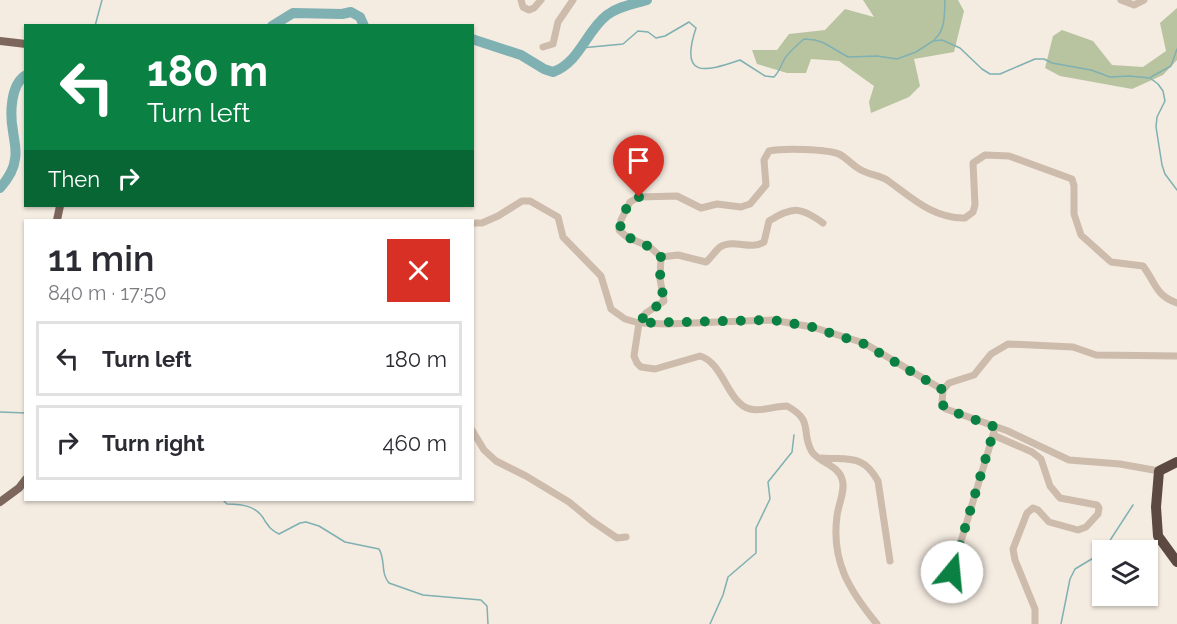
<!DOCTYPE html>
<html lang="en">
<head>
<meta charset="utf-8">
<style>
	:root { --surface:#fff; --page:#f2f2f3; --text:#2b2b33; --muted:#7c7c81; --line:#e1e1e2 }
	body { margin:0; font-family:Raleway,sans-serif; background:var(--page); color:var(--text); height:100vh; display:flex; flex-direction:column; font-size:22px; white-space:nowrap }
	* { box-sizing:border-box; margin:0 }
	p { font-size:20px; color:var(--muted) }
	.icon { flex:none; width:33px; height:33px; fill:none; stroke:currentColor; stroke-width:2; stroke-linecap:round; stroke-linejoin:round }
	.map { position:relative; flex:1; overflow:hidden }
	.drawer { position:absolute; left:24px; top:219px; width:450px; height:282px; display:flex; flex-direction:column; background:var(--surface); border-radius:0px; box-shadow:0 2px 4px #0004 }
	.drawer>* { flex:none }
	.hud { position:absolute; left:24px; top:24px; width:450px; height:183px; border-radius:0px; box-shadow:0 2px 4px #0004; background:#0b8043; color:#fff; overflow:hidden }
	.controls { position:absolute; left:1092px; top:540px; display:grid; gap:12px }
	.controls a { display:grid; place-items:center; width:66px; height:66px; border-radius:0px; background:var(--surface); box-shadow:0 2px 4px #0004; font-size:30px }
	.pin { position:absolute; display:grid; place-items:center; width:51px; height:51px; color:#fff; margin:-62px -26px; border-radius:50% 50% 50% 0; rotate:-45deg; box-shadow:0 0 6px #0007 }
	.pin .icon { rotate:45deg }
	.me { position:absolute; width:66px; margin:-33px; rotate:17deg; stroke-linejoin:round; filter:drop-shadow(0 0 4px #0008) }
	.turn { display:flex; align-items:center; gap:21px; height:126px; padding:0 24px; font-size:27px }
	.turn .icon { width:78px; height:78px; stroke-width:2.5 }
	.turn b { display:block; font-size:42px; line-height:51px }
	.then { display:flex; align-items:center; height:57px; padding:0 24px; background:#0003; gap:12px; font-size:22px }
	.round { display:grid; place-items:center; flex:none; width:63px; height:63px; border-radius:0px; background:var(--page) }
	.summary { display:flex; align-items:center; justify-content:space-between; height:102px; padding:0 24px }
	h1 { font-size:36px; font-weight:600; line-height:45px }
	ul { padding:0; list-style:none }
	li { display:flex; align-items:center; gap:18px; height:75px; margin:0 12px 9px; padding:0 12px; border:3px solid var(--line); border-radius:0px }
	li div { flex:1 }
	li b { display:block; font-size:22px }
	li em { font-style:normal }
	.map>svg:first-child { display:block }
</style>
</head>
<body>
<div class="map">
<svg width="1177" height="624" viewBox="0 0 1177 624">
	<rect width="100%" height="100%" fill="#f4ebe1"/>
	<!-- green -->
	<g fill="#b8c4a0">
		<path d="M863 0H958L964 11 954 52 914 59 920 86 909 97 871 113 869 102 874 86 839 61 811 59 806 73H787L757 64 752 50H777L789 34 825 30 845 9 874 17Z"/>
		<path d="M1177 8V60L1163 75 1132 89 1060 76 1045 68 1053 36 1062 30 1093 41 1112 65 1143 67 1166 51 1160 23Z"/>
	</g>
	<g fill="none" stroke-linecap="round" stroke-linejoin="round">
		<!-- stream -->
		<g stroke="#7fb0b2" stroke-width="1.5">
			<path d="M95 26 102 0"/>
			<path d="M934 40C946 29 944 16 945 0"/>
			<path d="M581 48 623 44 638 31 648 32 656 38 665 36 689 22 696 28C679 79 705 72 740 60L765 76 774 77C780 71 781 65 785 58 790 51 797 45 804 39L815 40 824 43 848 57 877 56 897 59 916 52 933 41 942 40 960 48 982 69 990 74H1000L1035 59H1044L1052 63 1091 70 1110 77 1129 76 1150 78 1158 84 1163 91 1165 101 1157 117 1156 127 1162 165 1165 174 1177 190"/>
			<path d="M1151 77 1171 66 1177 49"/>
			<path d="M0 412 26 413"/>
			<path d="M223 500 227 504C243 504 257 506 265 521 270 528 271 530 279 534L300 523 306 522 319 526 345 542 379 549C386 561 380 572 389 583L423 595 481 600 487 606 488 624"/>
			<path d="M710 624 723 595 728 577 756 553V528L770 499 768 482 792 452 794 435"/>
			<path d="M1061 624 1070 579 1075 569 1095 557 1105 548 1133 505"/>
		</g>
		<!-- river -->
		<g stroke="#7fb0b2" stroke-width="10">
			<path d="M272 26 293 13 342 14 351 12 360 17 364 26"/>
			<path d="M472 39 521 55 544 69 553 72C580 62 586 31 607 15 619 6 634 4 647 0"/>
			<path d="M0 188C7 180 14 170 15 159 17 149 14 141 13 131 10 115 10 84 26 75"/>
		</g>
		<!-- minor -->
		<g stroke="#cdbbac" stroke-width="7">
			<path d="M521 0 523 7 529 10 534 8 541 0"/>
			<path d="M1121 0 1134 5 1144 0"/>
			<path d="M543 47 553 44 558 22 573 0"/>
			<path d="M472 223H482L498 216 522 201H530L558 217 563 237 601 276 611 309 625 319 639 323 667 324 773 320 812 327 864 343 943 390 942 404 946 409 1008 431 1069 460 1120 464 1159 471"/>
			<path d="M661 257 678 255 706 262C711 258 715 251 720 247 734 238 750 251 764 242L769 221C793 206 801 207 823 223"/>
			<path d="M943 390 949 383 974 375 991 354 1008 344 1073 347 1096 355 1177 356"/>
			<path d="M472 430 484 450 496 461 526 476 569 502 592 521 617 538 626 537"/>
			<path d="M993 435 1032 452 1041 459 1050 486 1060 498 1097 505 1099 508 1098 514 1086 527 1078 530 1049 522 1038 510 1033 508 1027 513 1013 549 1015 560 1035 609V624"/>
			<path d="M822 458C849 460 863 454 878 481L890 561"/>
			<path d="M952 571 994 432"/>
			<path d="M877 624C849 590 831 561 837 516 838 505 846 490 842 479 838 465 820 463 812 452 800 432 815 421 787 406 775 406 761 412 750 409 727 403 724 363 700 356L655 369 641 367 637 363 634 356 639 323 646 313 664 301 660 279 661 257 650 247 627 237 619 230 621 220 630 202 639 197 677 196 701 208 717 204 741 207 750 204 766 185 764 160 769 151C783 148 826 149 839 154 847 158 853 166 861 170 870 175 879 175 887 180 911 197 933 219 965 218L973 212 975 205 973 163 985 155 1009 156 1072 179 1074 186V214L1081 235 1111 262 1143 266C1156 283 1155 295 1177 303"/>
		</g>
		<!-- major -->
		<g stroke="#7d675c" stroke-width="8">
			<path d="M0 41 26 44"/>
			<path d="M57 220 60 206"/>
			<path d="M0 502 19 488 26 479"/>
		</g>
		<!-- highway -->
		<path stroke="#5c4a42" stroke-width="10" d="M1177 462 1159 471 1156 507 1158 536 1177 562"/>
	</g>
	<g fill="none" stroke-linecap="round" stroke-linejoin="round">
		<!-- route -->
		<path stroke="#0b8043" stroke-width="10" stroke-dasharray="0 18" d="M639 197C627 201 621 218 620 230L623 235 650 247 661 257 660 279 664 301 646 314 639 323 773 320 812 327 864 344 943 390 942 404 946 409 995 427 952 572"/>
	</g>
</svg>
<div class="controls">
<a><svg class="icon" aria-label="layers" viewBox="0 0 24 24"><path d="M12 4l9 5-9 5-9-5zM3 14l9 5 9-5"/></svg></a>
</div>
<div class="pin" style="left:639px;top:197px;background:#d93025"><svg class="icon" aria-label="arrive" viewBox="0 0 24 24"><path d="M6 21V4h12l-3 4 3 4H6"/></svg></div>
<svg class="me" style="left:952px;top:572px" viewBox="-20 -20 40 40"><circle r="19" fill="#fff"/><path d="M0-13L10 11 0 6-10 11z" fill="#0b8043"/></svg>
<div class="hud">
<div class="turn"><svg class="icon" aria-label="left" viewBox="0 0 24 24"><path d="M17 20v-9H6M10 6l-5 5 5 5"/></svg><div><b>180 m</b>Turn left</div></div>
<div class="then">Then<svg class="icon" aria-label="right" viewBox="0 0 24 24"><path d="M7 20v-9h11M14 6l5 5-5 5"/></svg></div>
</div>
<section class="drawer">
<div class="summary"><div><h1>11 min</h1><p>840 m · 17:50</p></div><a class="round" style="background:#d93025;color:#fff"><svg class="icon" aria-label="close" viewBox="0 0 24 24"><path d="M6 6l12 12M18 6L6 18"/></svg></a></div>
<ul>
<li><svg class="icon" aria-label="left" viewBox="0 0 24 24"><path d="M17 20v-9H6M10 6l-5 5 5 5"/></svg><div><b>Turn left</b></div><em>180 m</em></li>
<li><svg class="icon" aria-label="right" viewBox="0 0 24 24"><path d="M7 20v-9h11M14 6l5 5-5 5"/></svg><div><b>Turn right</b></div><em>460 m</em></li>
</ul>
</section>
</div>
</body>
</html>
